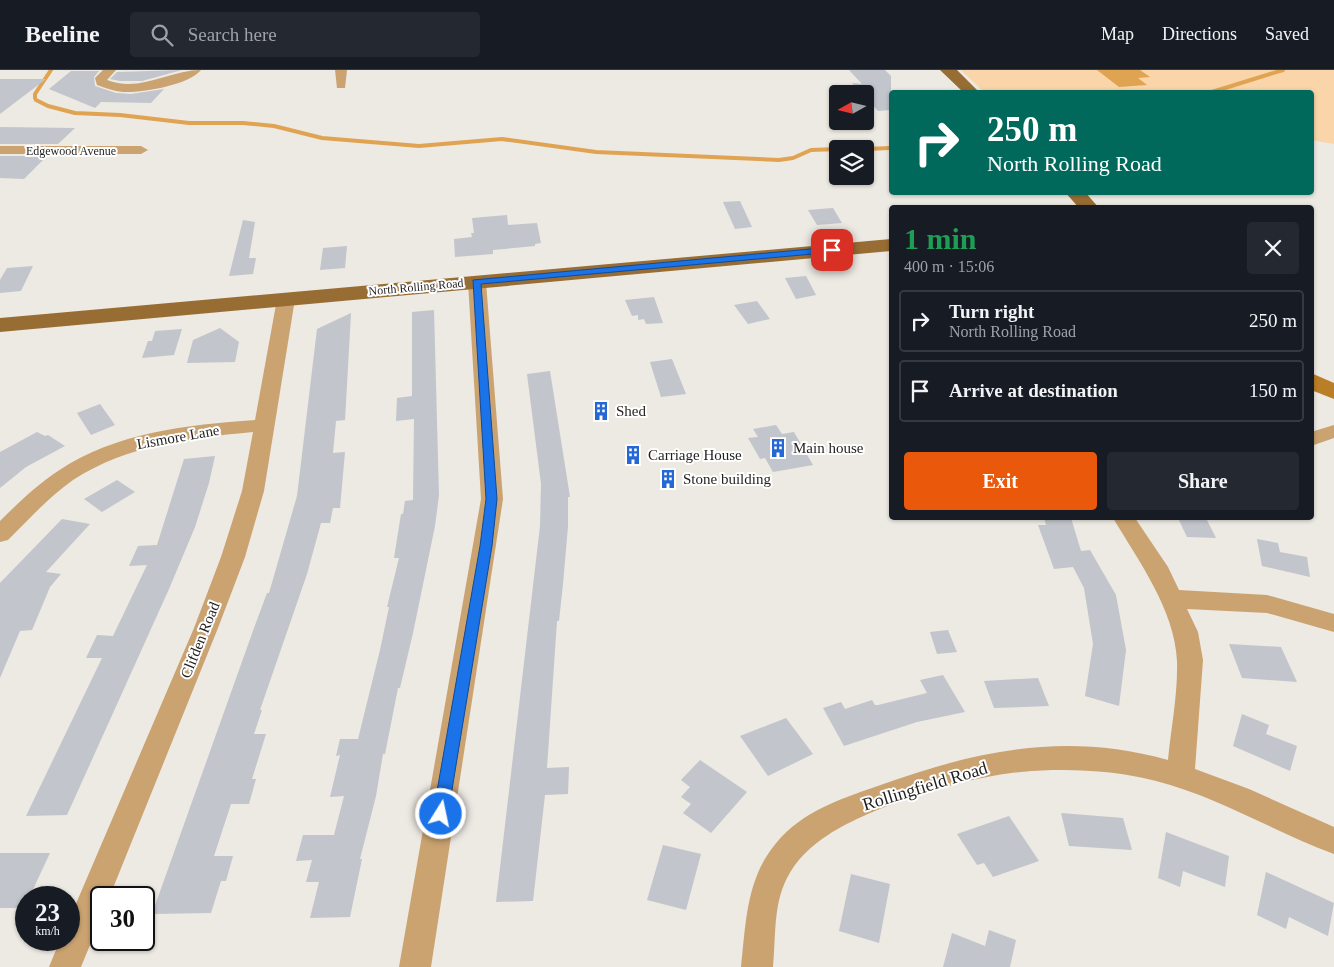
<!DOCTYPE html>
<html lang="en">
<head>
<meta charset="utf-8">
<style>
	:root { --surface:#171b24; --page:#242831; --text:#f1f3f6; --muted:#9ea1a6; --line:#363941; --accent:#ea580c }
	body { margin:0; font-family:"Times New Roman",serif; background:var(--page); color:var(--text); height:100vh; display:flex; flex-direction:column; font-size:19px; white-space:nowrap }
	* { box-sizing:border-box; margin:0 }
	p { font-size:16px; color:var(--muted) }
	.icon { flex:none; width:28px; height:28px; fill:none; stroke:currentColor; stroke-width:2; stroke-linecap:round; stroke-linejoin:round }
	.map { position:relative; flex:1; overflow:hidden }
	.drawer { position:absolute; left:889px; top:135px; width:425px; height:315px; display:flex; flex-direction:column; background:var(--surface); border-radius:5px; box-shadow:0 1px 4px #0004 }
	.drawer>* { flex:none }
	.hud { position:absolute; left:889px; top:20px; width:425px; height:105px; border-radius:5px; box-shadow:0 1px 4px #0004; background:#00695c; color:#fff; overflow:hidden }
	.needle { width:32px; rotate:262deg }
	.controls { position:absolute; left:829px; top:15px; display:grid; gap:10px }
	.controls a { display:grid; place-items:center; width:45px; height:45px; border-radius:5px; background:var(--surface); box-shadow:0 1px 4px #0004; font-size:25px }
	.speed { position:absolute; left:15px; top:816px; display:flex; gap:10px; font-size:25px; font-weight:700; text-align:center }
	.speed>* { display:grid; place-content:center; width:65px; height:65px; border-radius:50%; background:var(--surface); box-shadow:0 1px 4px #0004; line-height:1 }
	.speed small { font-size:12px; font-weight:400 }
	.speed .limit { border:2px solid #111; border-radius:8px; background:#fff; color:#111 }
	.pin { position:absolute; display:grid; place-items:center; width:42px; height:42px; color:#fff; margin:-21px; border-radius:10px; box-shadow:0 2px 8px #0006 }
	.me { position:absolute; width:55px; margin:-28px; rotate:10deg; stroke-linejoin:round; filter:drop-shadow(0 0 4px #0008) }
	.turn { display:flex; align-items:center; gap:18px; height:105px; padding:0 15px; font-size:22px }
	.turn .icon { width:65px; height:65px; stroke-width:2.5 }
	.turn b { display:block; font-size:35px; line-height:42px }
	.round { display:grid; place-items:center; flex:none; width:52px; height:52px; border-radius:5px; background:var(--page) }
	.headline { display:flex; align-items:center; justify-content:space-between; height:85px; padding:0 15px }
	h1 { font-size:30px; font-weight:600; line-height:38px; color:#1e9e55 }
	.action { display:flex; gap:10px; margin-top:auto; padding:10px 15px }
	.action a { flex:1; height:58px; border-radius:5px; background:var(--accent); color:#fff; font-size:20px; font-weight:600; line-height:58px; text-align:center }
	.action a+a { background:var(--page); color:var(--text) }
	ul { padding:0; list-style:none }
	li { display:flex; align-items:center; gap:15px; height:62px; margin:0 10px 8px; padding:0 5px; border:2px solid var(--line); border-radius:5px }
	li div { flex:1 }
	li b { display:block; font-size:19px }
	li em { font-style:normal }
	header { display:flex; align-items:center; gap:30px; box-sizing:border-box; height:70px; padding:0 25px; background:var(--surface); border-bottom:1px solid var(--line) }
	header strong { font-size:24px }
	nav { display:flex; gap:28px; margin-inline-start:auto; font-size:18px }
	.search { width:350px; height:45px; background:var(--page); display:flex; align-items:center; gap:12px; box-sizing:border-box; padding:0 18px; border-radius:5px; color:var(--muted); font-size:19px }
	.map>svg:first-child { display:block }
</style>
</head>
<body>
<header>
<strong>Beeline</strong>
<div class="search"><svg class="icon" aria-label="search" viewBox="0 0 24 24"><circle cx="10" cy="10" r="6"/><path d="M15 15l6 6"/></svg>Search here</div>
<nav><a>Map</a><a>Directions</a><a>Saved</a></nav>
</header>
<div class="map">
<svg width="1334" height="897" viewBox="0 0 1334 897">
	<rect width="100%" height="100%" fill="#ede9e3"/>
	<!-- green -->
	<path fill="#fad5a9" d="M961 0H1334V74L1311 70V22H984Z"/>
	<!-- water -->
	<path fill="#e0a352" d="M1097 0H1140L1150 7 1138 8 1147 15 1119 17Z"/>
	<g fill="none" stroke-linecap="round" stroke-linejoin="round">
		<!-- stream -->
		<g stroke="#e0a352" stroke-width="4">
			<path d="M1212 22 1283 0"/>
			<path d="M35 28V24L51 0"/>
			<path d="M36 30 48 36 75 43 120 45 189 53H243L274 56 322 68 419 76 502 69 596 82 779 90 793 88 811 80 838 79"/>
			<path d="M865 79 891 78"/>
		</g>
	</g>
	<!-- building -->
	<g fill="#c2c5cb">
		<path d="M182 0 142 11H120L110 9 117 2Z"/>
		<path d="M849 0H885L891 6V40L878 41 865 27V24H862L852 13 862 14Z"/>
		<path d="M71 1H99L94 7 95 16 116 23 131 24 164 19 151 33 101 32 95 38 49 19Z"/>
		<path d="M0 9H46L0 44Z"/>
		<path d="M0 57 75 58 58 74H0Z"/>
		<path d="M0 86H47L24 109 0 108Z"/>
		<path d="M740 131 752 157 735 159 723 132Z"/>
		<path d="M833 138 842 153 817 155 808 140Z"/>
		<path d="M507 145 508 155 537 153 541 173 535 174V176L493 180V184L455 187 454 169 472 167 471 163H474L472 148Z"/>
		<path d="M243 150 255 152 249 188H256L253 204 229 206Z"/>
		<path d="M347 176 345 198 320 200 323 178Z"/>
		<path d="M33 196 21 221 0 223V210L7 198Z"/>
		<path d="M806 206 816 225 796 229 785 208Z"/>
		<path d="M654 227 663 253 646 254 644 249 638 250V245L632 246 625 230Z"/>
		<path d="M757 231 770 249 748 254 734 235Z"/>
		<path d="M434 240 439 425 435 456 413 563 400 618H398L385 684H383L376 726 360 789H362L350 847 310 848 319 812H306L312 790 296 791 303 765H334L344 726 330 727 340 685 336 686 340 669H358L380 580 389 537H387L399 488H394L401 444H403L405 431 413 430 414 349 396 351 397 328 412 326V242Z"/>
		<path d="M351 243 345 350 336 351 333 383 345 382 340 438H333L330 453H321L307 504 260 640H262L254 664H266L252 709H256L249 734H231L214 786H233L226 811H221L211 843 152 844 254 558 267 523H269L297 426 317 259Z"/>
		<path d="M220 258 239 272 235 292 187 293 193 270Z"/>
		<path d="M182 259 174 285 142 288 148 271H152L155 261Z"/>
		<path d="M672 289 686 324 661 327 650 292Z"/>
		<path d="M550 301 570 427H568V456L563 514 559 551H557L547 698 569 697 568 724 545 725 533 831 496 832 540 456 541 414 527 304Z"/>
		<path d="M100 334 115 355 91 365 77 343Z"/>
		<path d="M776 355 782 364 794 362 813 395 773 402 765 388 760 389 748 368 758 367 753 359Z"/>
		<path d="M37 362 45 366 48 365 65 376 26 397 0 418V382Z"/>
		<path d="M215 386 209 413 195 457 169 519 67 745 26 746 102 588H86L97 565 113 566 147 495 129 496 138 476 157 475 184 389Z"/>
		<path d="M117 410 135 422 102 442 84 429Z"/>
		<path d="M1044 448H1071L1081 481 1090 480 1116 525 1126 580 1119 636 1085 626 1093 574 1084 518 1073 497 1054 499 1038 455H1046Z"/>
		<path d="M1178 448H1206L1216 468 1187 467Z"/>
		<path d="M62 449 90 454 46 502 61 504 50 517 32 560 20 561 0 608V513Z"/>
		<path d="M1257 469 1278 473 1280 482 1307 487 1310 507 1262 496Z"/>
		<path d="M948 560 957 582 937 584 930 562Z"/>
		<path d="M1229 574 1281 577 1297 612 1242 608Z"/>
		<path d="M943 605 965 642 917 652 844 676 823 638 841 632 845 639 872 630 875 635H878L927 623 920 610Z"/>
		<path d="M1038 608 1049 636 994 638 984 611Z"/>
		<path d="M1242 644 1269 655 1266 664 1297 676 1290 701 1233 676Z"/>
		<path d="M786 648 813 684 768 706 740 666Z"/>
		<path d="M700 690 747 722 711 763 683 743 691 734 681 727 690 717 681 710Z"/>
		<path d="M1061 743 1123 748 1132 780 1069 776Z"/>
		<path d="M1009 746 1039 791 993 807 984 793 977 795 957 764Z"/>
		<path d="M1166 762 1229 786 1225 817 1183 801 1180 817 1158 808Z"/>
		<path d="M663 775 701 784 686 840 647 830Z"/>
		<path d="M0 783H50L29 828H26L24 838H0Z"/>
		<path d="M1266 802 1334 833 1328 866 1289 847 1286 859 1257 845Z"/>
		<path d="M851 804 890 814 879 873 839 861Z"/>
		<path d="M989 860 1016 870 1010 897H943L952 863 985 876Z"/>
	</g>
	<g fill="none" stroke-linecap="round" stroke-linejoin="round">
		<!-- street -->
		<g fill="#cba371" fill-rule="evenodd">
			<path d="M103 0H116L107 10C140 23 169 0 201 0 189 15 142 23 123 22 114 21 105 18 97 15L95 8Z"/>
			<path d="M335 0H347L345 18H337Z"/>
			<path d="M0 76H141L148 80 141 84H0Z"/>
			<path d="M477 207 483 208 486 212 503 429 431 897H399L481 429 468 212 471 208Z"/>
			<path d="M286 224 292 225 295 229 264 421 245 487 218 558 109 828H101V848L81 897H49L60 870H69V850L194 558 221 487 242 421 253 362C190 368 127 375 73 410 49 427 29 449 8 470L0 472V451C18 433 37 415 58 401 116 362 187 355 255 350L277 229 280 225Z"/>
			<path d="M1334 355V368L1311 376V362Z"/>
			<path d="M1113 448H1135L1168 497 1179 520 1267 525 1334 544V562L1267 543 1187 539 1198 562 1203 590 1195 699 1249 719 1334 757V784C1274 762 1219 727 1156 711 1112 700 1066 698 1021 702 969 706 872 736 828 765 812 775 796 790 787 808 773 835 776 868 773 897H741C746 853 746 808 777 772 802 742 840 729 875 717 974 681 1063 661 1168 690 1171 658 1178 624 1177 591 1175 540 1138 490 1113 448Z"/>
		</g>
		<!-- secondary -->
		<path fill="#ba7e26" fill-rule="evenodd" d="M1311 303 1334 313V329L1311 320Z"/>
		<!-- primary -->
		<g fill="#986d33" fill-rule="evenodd">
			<path d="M940 0H957L979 22H963Z"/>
			<path d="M1065 122H1085L1099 138H1079Z"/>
			<path d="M891 169V181L0 262V248Z"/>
		</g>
	</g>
	<!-- route -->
	<path fill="#1a73e8" stroke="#114b97" d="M832 177 835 178V182L481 214 497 429 492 476 448 744 446 749 441 751 435 749 433 744 480 476 486 429 473 210Z"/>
	<!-- icons -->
	<defs>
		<g id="building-bare" transform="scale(1.5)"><path d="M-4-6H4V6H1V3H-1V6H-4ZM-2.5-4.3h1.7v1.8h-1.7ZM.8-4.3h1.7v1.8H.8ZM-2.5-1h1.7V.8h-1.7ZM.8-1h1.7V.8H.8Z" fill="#2567d4" stroke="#fff" stroke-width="2.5" paint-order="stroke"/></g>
	</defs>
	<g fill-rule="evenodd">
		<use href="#building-bare" x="601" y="341"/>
		<use href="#building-bare" x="778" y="378"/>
		<use href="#building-bare" x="633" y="385"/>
		<use href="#building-bare" x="668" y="409"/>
	</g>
	<g text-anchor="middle" stroke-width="4" stroke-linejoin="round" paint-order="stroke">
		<!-- far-street labels -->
		<g font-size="12" fill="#201f1d" stroke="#fff">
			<text x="71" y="85">Edgewood Avenue</text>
			<text transform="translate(416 217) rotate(-5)" y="4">North Rolling Road</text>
		</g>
		<!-- poi labels -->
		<g font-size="15" fill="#201f1d" stroke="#fff" text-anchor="start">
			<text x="616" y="346">Shed</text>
			<text x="793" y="383">Main house</text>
			<text x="648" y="390">Carriage House</text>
			<text x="683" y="414">Stone building</text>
		</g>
		<!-- street labels -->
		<g font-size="15" fill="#201f1d" stroke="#fff">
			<text transform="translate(178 367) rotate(-10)" y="5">Lismore Lane</text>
			<text transform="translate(200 570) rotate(-68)" y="5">Clifden Road</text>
		</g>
		<!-- near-street labels -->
		<g font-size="18" fill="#201f1d" stroke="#fff">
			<text transform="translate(925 716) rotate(-17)" y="6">Rollingfield Road</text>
		</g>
	</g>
</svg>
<div class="controls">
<a><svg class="needle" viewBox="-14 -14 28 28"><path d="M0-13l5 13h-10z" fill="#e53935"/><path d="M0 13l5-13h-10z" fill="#9ea1a6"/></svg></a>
<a><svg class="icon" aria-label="layers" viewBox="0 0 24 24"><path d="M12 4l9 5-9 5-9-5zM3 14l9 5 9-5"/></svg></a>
</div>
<div class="speed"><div>23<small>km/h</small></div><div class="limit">30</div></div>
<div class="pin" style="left:832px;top:180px;background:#d93025"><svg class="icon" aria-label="arrive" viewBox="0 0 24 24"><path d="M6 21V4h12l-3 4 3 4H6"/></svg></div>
<svg class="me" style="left:441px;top:744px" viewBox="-20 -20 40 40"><circle r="17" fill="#1a73e8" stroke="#fff" stroke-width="3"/><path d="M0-11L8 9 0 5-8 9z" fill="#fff"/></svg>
<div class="hud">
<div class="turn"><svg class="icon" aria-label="right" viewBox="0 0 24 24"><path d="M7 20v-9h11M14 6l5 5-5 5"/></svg><div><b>250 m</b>North Rolling Road</div></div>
</div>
<section class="drawer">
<div class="headline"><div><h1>1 min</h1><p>400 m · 15:06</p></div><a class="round"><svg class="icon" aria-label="close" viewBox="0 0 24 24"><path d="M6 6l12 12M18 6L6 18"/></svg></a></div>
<ul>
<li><svg class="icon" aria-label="right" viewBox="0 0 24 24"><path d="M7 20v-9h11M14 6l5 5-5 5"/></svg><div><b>Turn right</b><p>North Rolling Road</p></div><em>250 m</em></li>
<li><svg class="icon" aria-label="arrive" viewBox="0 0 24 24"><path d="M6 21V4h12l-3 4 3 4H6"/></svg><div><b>Arrive at destination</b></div><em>150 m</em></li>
</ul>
<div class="action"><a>Exit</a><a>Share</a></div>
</section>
</div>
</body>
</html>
